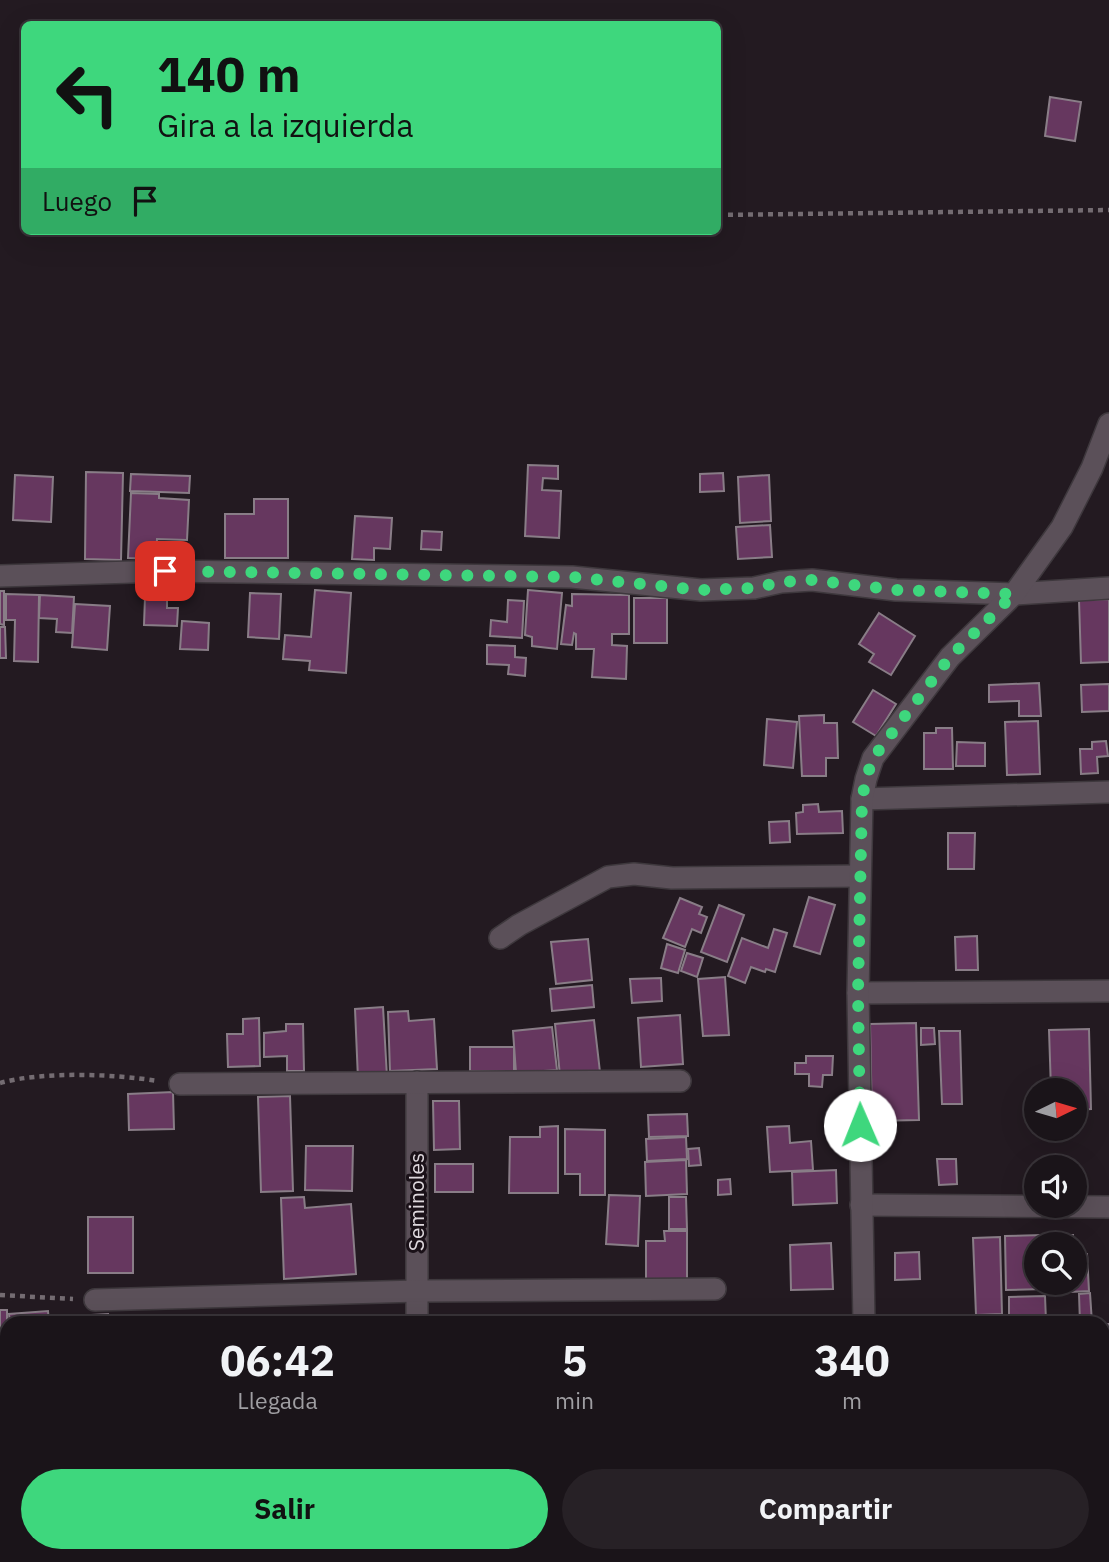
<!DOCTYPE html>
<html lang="es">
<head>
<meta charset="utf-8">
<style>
	:root { --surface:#1a1419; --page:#272126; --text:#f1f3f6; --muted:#9f9ea2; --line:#383338; --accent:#3ed77d }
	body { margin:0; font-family:"IBM Plex Sans",sans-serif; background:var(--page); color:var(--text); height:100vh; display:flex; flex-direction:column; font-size:26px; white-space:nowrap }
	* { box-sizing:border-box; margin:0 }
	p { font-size:23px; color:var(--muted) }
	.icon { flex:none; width:38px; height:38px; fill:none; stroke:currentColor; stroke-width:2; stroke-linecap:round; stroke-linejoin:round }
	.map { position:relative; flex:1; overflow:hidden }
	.panel { position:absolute; left:0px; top:1316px; width:1110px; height:247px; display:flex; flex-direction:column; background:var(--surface); border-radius:21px 21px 0 0; box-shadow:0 7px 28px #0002,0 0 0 2px var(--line) }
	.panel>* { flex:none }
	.top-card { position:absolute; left:21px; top:21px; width:700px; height:214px; border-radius:10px; box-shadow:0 7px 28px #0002,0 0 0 2px var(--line); background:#3ed77d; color:#111; overflow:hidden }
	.needle { width:46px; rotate:85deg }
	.buttons { position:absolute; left:1024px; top:1078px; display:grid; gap:14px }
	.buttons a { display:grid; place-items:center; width:63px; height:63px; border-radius:50%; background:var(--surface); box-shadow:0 7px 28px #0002,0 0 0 2px var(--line); font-size:35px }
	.pin { position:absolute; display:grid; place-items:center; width:60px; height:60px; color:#fff; margin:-30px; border-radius:14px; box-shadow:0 4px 10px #0006 }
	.me { position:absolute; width:77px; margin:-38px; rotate:359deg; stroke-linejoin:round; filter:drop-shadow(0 0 5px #0008) }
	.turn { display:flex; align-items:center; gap:24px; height:147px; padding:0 21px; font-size:32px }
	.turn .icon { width:91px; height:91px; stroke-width:2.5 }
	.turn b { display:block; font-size:49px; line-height:60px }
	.then { display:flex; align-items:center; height:66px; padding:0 21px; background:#0003; gap:14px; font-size:26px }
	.eta { display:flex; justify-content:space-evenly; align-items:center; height:119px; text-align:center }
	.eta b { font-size:42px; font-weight:800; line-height:49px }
	.primary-button { display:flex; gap:14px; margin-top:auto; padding:14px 21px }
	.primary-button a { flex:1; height:80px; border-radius:42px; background:var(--accent); color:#111; font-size:28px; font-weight:800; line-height:80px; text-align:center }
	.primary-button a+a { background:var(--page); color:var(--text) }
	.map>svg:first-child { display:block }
</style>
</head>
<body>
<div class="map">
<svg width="1109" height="1562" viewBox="0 0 1109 1562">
	<rect width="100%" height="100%" fill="#231a21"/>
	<!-- building -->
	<g fill="#66375f" stroke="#897d87" stroke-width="2">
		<path d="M1050 97 1081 102 1075 141 1045 136Z"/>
		<path d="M528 465 558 466V479L543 478 542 490 561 491 559 538 525 536Z"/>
		<path d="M86 472 123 473 121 560 85 559Z"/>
		<path d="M723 473 724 491 700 492V474Z"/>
		<path d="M131 474 190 476 189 493 130 491Z"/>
		<path d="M15 475 53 477 51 522 13 520Z"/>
		<path d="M769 475 771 521 740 523 738 477Z"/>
		<path d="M131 493 159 494V498L189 500 187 540 157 539 156 559 128 558Z"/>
		<path d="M254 499H288V558H225V514H254Z"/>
		<path d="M355 516 392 518 390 549 374 548V560L352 559Z"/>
		<path d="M770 525 772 557 738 559 736 527Z"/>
		<path d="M422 531 442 532 441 550 421 549Z"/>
		<path d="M315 590 351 593 346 673 309 670 310 661 283 659 285 635 311 637Z"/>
		<path d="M528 590 562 593 557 649 532 646V637L525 635Z"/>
		<path d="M0 591H4V625L0 624Z"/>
		<path d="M250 593 281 594 279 639 248 637Z"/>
		<path d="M6 594 39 595 38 662 14 661 15 620H6Z"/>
		<path d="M572 594 629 595V634H612V645L627 646 626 679 592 677 594 649H576V634L574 633 572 645 561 644 566 605 572 606Z"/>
		<path d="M40 595 74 597 72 633 56 632 57 619 39 618Z"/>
		<path d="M145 597 167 598V608H178L177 626 144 625Z"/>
		<rect x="634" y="598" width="33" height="45"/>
		<path d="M1109 599V662L1081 663 1079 600Z"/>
		<path d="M508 600 524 601 522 638 490 636 491 620 507 622Z"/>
		<path d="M75 604 110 606 107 650 72 647Z"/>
		<path d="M879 613 915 636 891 675 869 662 874 654 859 644Z"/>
		<path d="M182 621 209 623 208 650 180 649Z"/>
		<path d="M0 627H5L6 658H0Z"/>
		<path d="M487 645 515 646V657L526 658 525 676 508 674 509 665 487 664Z"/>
		<path d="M1039 683 1041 716H1019V701L989 702V685Z"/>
		<path d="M1109 684V711L1082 712 1081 685Z"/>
		<path d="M873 690 896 704 876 736 853 722Z"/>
		<path d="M824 715V723H837L838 758H826V776H802L799 716Z"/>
		<path d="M767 719 797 722 793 768 764 765Z"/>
		<path d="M1038 721 1040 774 1007 775 1005 722Z"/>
		<path d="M936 728H952L953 769H924V733H936Z"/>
		<path d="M1106 741 1108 756 1097 757 1098 773 1081 774 1080 749H1092V742Z"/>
		<path d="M957 742 985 743V766H956Z"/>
		<path d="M818 804 819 812 842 811 843 833 797 834 796 813 803 812V805Z"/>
		<path d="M789 821 790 842 770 843 769 822Z"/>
		<path d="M948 833H975L974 869H948Z"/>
		<path d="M809 897 835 905 820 954 794 946Z"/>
		<path d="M680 898 702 907 699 914 707 917 701 933 692 929 685 947 663 938Z"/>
		<path d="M719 905 744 915 727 962 701 952Z"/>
		<path d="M774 929 787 933 775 972 766 969 765 972 751 967 745 983 728 976 742 938 768 948Z"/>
		<path d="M977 936 978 970H956L955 937Z"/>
		<path d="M588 939 592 980 556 984 551 942Z"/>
		<path d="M667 944 685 950 678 973 661 968Z"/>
		<path d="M687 953 703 958 697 977 681 971Z"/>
		<path d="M725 977 729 1035 703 1036 698 979Z"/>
		<path d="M661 978 662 1001 632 1003 630 979Z"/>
		<path d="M592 985 594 1007 552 1011 550 989Z"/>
		<path d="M383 1007 387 1077 358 1079 355 1009Z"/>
		<path d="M408 1011 409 1021 434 1019 437 1069 390 1071 388 1012Z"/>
		<path d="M680 1015 683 1064 641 1067 638 1018Z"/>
		<path d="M259 1018 260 1066 228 1067 227 1034H243V1019Z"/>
		<path d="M594 1020 600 1072 560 1076 555 1024Z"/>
		<path d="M916 1023 919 1120 872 1121 870 1024Z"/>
		<path d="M286 1024H303L304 1071H287V1056L264 1057V1033L286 1031Z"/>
		<path d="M552 1027 557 1070 516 1073 513 1031Z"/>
		<path d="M921 1028H934L935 1044 921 1045Z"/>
		<path d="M1089 1029 1091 1109 1074 1110V1090H1051L1049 1030Z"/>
		<path d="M939 1031H960L962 1104H942Z"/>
		<rect x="470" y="1047" width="44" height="24"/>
		<path d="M806 1056H833L832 1075H823L822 1087 809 1086V1074H795V1063H806Z"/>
		<path d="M173 1092 174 1129 129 1130 128 1094Z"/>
		<path d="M290 1096 293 1191 261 1192 258 1097Z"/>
		<path d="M433 1101H459L460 1149 434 1150Z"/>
		<path d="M687 1114 688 1136 649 1137 648 1115Z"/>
		<path d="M558 1126V1193H509L510 1137H540V1127Z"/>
		<path d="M789 1126 790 1143 811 1141 813 1170 770 1172 767 1127Z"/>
		<path d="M565 1129 605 1130V1195H580V1174H565Z"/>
		<path d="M686 1137 687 1159 647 1161 646 1139Z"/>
		<path d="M306 1146H353L352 1191 305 1190Z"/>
		<path d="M699 1148 701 1165 689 1166 688 1149Z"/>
		<path d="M937 1159H956L957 1184 939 1185Z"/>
		<path d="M686 1160 687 1194 646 1196 645 1162Z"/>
		<rect x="435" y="1164" width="38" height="28"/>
		<path d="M836 1170 837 1203 793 1205 792 1172Z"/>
		<path d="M730 1179 731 1194 718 1195V1180Z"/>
		<path d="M609 1195 640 1196 638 1246 606 1244Z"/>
		<path d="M304 1197 305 1208 351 1204 356 1274 284 1279 281 1198Z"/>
		<path d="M669 1197H686L687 1229H669Z"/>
		<rect x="88" y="1217" width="45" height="56"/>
		<path d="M664 1231H687V1280L646 1281V1241H665Z"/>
		<path d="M1043 1235 1044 1244H1036V1283H1045V1289L1006 1290 1005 1236Z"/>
		<path d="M1073 1235V1244H1046V1236Z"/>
		<path d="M1000 1237 1002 1314 976 1315 973 1238Z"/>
		<path d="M831 1243 833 1289 791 1290 790 1245Z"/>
		<path d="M919 1252 920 1279 895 1280V1253Z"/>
		<path d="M1074 1254H1087L1089 1291 1049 1293 1048 1283H1074Z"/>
		<path d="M1090 1293 1092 1323H1080L1079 1294Z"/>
		<path d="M1045 1296 1046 1321 1009 1322V1297Z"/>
		<rect x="0" y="1310" width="7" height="44"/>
		<path d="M48 1311 49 1323H10L9 1314Z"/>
		<path d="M108 1314V1323H93L92 1315Z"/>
		<path d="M538 1317V1323H518L517 1318Z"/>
		<path d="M294 1319V1323H270V1320Z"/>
		<path d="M730 1320V1323H688V1321Z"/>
		<rect x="1102" y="1324" width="7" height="88"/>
		<rect x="87" y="1556" width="33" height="6"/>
		<path d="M125 1556H182V1562H124Z"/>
		<rect x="264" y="1556" width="39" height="6"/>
		<rect x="368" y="1556" width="27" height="6"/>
		<rect x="439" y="1556" width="30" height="6"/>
		<rect x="520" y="1556" width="25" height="6"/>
		<rect x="606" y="1556" width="32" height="6"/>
		<rect x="664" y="1556" width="29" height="6"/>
		<rect x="714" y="1556" width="20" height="6"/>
		<rect x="736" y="1556" width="20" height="6"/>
		<path d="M901 1556H947V1557H940V1562H902Z"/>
	</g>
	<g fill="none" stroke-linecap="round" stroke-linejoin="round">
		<!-- minor casing -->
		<g stroke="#3e383d" stroke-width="24">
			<g id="minor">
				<path d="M0 576 165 571 572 577 701 590 754 588 781 582 812 580 896 590 1014 594 1109 588"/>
				<path d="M862 799 1109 792"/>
				<path d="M500 938 519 925 608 877 634 874 672 878 860 876"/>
				<path d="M858 993 1109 991"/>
				<path d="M417 1082V1323"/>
				<path d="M180 1084 680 1081"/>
				<path d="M861 1205 1109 1207"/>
				<path d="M95 1300 418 1291 715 1289"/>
				<path d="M864 1323 858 993 862 799 866 779 873 758 950 657 1014 594 1062 527 1092 468 1109 424"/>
				<path d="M1102 1417H1109"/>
				<path d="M0 1498H7"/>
				<path d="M416 1556V1562"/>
				<path d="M885 1556V1562"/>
				<path d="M997 1556 1009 1562"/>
			</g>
		</g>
		<!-- path -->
		<g stroke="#746c72" stroke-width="4.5" stroke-dasharray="5 5" stroke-linecap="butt">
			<path d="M718 215 1109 210"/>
			<path d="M0 1083C44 1071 113 1074 158 1081"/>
			<path d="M0 1295 73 1299"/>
		</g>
		<!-- minor -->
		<use href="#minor" stroke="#5b5059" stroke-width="21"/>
	</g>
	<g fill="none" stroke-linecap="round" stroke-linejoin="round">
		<!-- route -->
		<path stroke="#3ed77d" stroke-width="12" stroke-dasharray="0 21.6" d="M165 571 572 577 701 590 754 588 781 582 812 580 897 590 1014 594 950 657 873 758 866 779 862 799 858 993 860 1125"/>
	</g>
	<g text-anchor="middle" stroke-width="6" stroke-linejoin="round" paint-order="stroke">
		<!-- street labels -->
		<g font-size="21" fill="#ded8dd" stroke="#1a1118">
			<text transform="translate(417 1202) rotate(-90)" y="7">Seminoles</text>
		</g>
	</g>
</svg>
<div class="buttons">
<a><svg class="needle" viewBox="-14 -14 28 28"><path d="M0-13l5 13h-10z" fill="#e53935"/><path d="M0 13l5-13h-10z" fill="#9f9ea2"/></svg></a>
<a><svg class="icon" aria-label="sound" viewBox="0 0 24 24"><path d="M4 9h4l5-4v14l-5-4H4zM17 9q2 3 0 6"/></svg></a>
<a><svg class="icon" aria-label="search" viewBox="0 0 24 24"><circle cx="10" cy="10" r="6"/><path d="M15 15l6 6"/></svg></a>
</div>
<div class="pin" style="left:165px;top:571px;background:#d93025"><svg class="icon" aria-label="arrive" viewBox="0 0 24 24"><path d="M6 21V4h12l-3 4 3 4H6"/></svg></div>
<svg class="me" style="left:860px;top:1125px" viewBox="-20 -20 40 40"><circle r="19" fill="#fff"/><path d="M0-13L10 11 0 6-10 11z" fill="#3ed77d"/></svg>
<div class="top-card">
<div class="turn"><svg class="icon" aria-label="left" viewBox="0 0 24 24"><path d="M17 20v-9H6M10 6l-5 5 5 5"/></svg><div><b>140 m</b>Gira a la izquierda</div></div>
<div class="then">Luego<svg class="icon" aria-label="arrive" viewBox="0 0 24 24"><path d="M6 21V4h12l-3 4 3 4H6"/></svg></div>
</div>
<section class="panel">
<div class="eta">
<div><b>06:42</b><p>Llegada</p></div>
<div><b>5</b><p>min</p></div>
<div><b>340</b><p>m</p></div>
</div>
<div class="primary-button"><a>Salir</a><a>Compartir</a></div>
</section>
</div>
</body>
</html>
